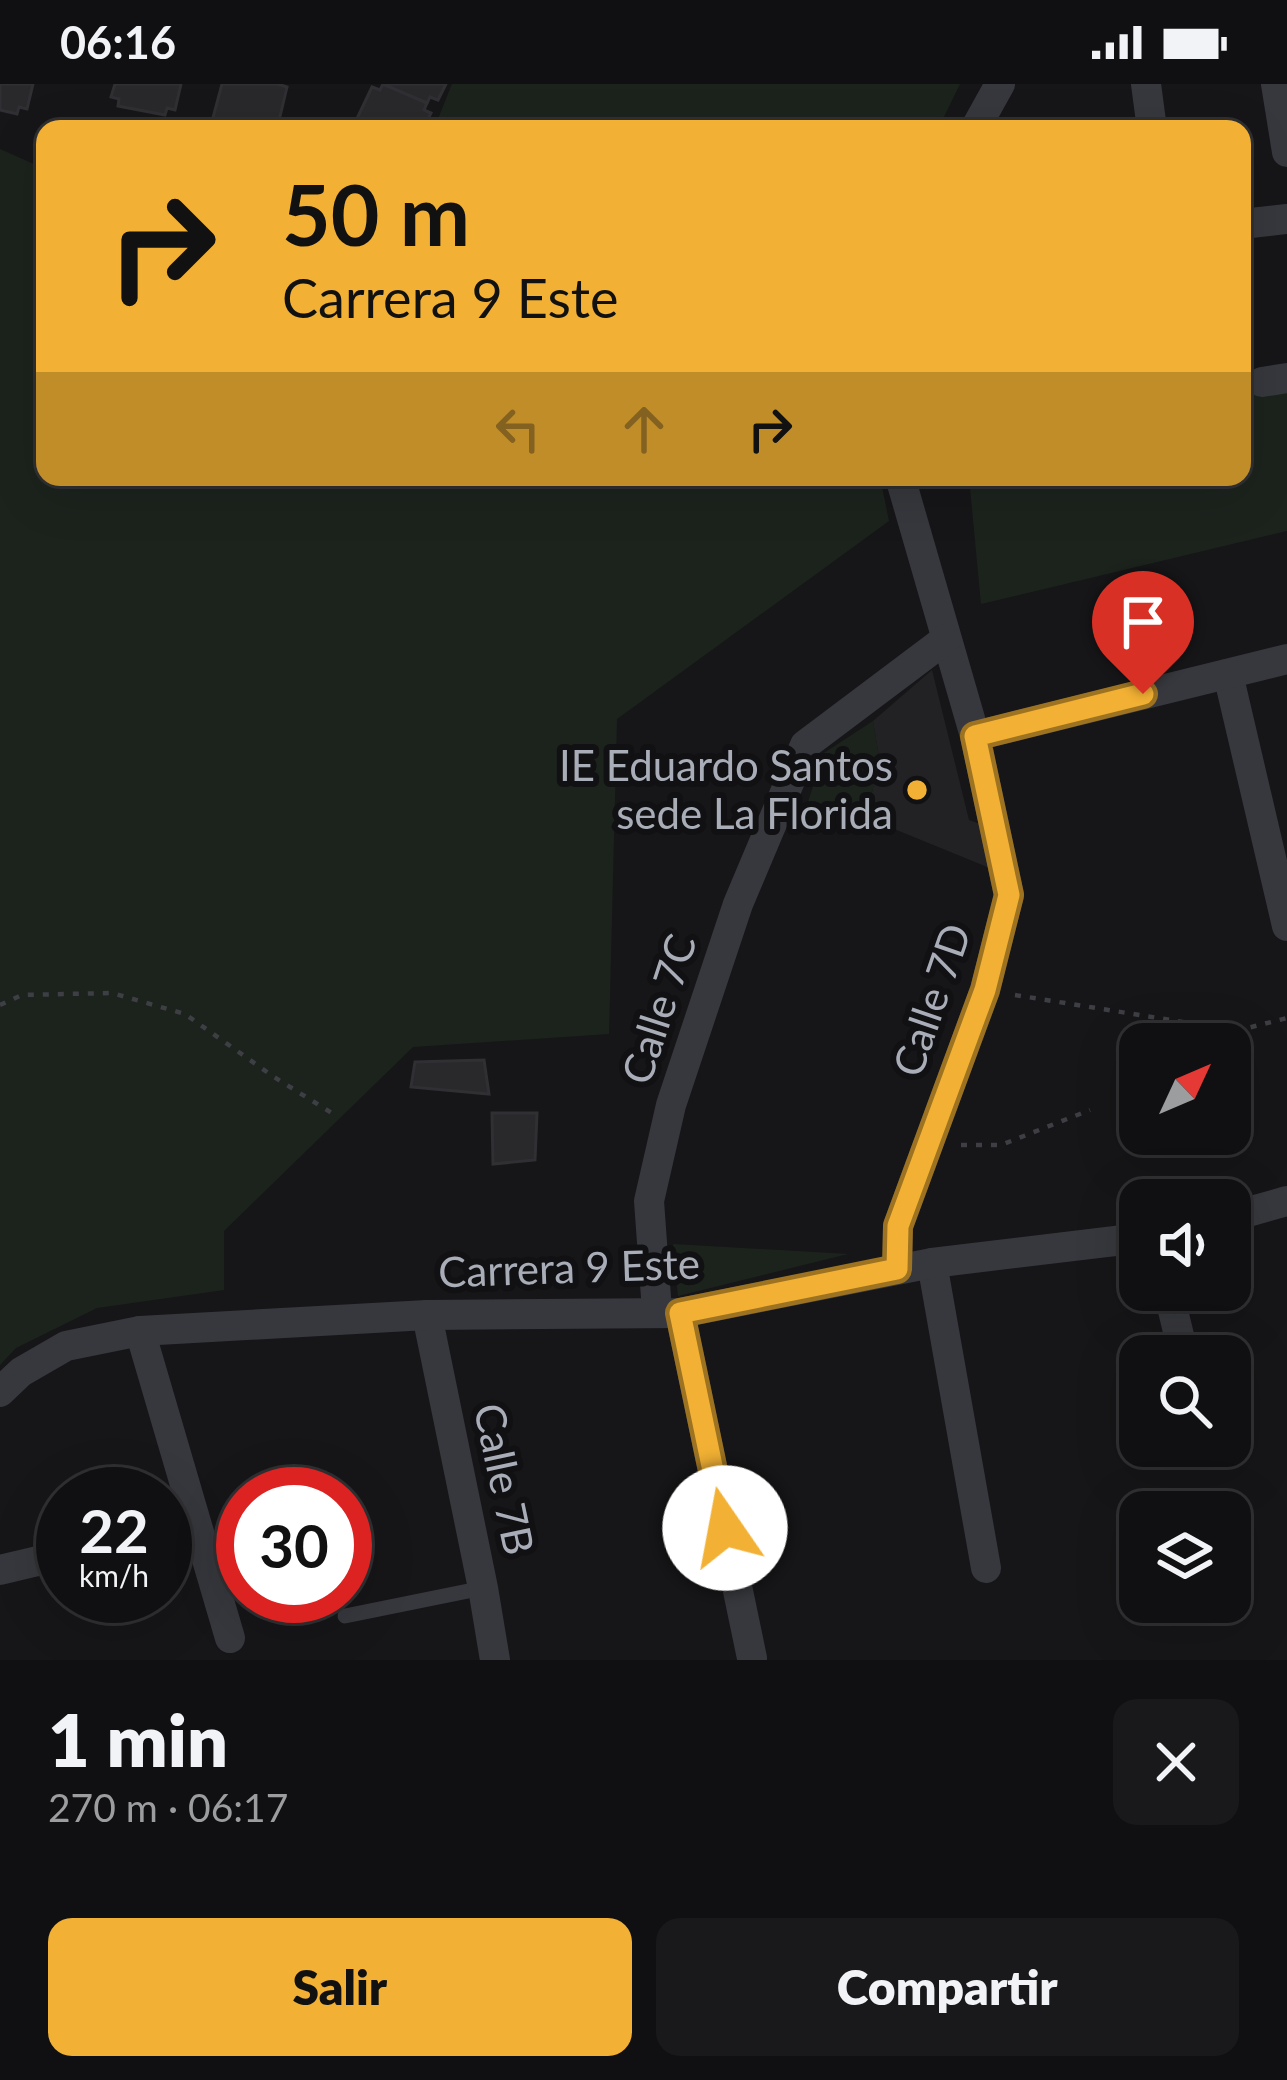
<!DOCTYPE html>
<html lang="es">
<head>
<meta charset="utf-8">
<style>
	:root { --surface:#101012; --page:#19191b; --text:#f1f3f6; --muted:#9c9d9f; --line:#303032; --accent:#f2b134 }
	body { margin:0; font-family:Lato,sans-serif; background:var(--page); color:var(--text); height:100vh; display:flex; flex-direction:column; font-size:45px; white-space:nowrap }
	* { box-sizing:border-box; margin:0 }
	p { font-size:39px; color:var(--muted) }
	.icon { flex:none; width:66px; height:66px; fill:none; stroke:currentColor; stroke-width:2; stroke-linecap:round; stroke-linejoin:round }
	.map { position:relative; height:1576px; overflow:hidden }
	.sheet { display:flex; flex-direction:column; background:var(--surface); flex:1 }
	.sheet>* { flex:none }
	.hud { position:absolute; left:36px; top:36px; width:1215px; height:366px; border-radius:24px; box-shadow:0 12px 48px #0002,0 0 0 3px var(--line); background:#f2b134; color:#111; overflow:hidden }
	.needle { width:78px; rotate:46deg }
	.tools { position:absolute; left:1119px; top:939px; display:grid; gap:24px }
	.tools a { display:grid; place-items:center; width:132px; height:132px; border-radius:24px; background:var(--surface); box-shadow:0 12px 48px #0002,0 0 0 3px var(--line); font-size:60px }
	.speed { position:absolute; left:36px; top:1383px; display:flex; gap:24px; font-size:60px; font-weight:700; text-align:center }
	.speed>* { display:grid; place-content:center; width:156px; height:156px; border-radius:50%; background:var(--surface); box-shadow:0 12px 48px #0002,0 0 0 3px var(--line); line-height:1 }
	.speed small { font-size:30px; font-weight:400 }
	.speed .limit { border:18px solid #d22; background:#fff; color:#111 }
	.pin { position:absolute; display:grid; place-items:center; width:102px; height:102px; color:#fff; margin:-123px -51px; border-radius:50% 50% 50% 0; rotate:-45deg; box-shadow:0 0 12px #0007 }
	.pin .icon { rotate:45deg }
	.me { position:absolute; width:132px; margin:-66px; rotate:348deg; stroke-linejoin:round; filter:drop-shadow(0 0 9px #0008) }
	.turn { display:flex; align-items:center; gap:42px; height:252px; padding:0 48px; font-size:54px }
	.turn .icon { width:156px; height:156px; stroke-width:2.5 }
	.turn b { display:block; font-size:84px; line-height:102px }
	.lanes { display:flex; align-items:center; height:114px; padding:0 48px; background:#0003; justify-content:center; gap:60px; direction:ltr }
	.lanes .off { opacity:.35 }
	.round { display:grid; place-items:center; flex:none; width:126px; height:126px; border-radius:24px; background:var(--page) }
	.overview { display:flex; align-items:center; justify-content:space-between; height:204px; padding:0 48px }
	h1 { font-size:72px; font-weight:800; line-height:90px }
	.action { display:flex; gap:24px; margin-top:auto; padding:24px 48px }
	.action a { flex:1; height:138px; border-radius:24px; background:var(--accent); color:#111; font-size:48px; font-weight:800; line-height:138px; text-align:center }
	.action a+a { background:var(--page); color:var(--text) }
	.status { display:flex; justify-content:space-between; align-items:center; height:84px; padding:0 60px; background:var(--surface); direction:ltr }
	.status svg { height:33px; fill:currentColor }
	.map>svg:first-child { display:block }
</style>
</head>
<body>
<div class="status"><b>06:16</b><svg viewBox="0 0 49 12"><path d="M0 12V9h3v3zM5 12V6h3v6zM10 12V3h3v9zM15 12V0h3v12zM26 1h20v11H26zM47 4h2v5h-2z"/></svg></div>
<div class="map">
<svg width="1287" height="1576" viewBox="0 0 1287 1576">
	<rect width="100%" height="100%" fill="#161618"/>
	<!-- built -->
	<path fill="#222225" d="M932 586 969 736 983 741 992 785 865 733 880 679 873 637Z"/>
	<!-- green -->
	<g fill="#1c231d">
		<path d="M452 0H960L938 45H434Z"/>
		<path d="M0 65 45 85V393H880L889 437 617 635 609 950 413 963 224 1147V1206L97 1224 16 1264 0 1281Z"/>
		<path d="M1287 295V447L981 520 969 393H1242V302Z"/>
		<path d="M873 637 880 679 865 733 808 718 824 669Z"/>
		<path d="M673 1160 848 1170 678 1212Z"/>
	</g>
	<!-- building -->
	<g fill="#29292c" stroke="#303034" stroke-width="3">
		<path d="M0 0H33L27 25 19 23 17 30 0 26Z"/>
		<path d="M115 0H181L175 26 167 24 165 31 118 22 119 15 111 13Z"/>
		<path d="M222 0H278L287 3 277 45H210Z"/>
		<path d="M383 0 427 19 424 26 431 29 423 45H352L372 3 380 6Z"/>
		<path d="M383 0H446L438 16 430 13 427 19Z"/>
		<path d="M484 976 489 1010 411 1003 415 978Z"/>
		<path d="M492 1029H537L535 1076 493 1080Z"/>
	</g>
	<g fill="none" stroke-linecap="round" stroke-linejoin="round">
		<!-- path -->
		<g stroke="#3d3f44" stroke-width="4.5" stroke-dasharray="6 9" stroke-linecap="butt">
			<path d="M1015 911 1208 942 1228 949 1287 934"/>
			<path d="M0 921 22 911 112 909 185 930 274 993 335 1031"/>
			<path d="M961 1061H1001L1090 1026"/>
		</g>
		<!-- lane -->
		<path stroke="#37383d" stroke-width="15" d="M345 1532 483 1504"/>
		<!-- street -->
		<g stroke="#37383d" stroke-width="30">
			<path d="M1146 0 1152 45"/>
			<path d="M1276 0 1287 68"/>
			<path d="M975 45 1000 0"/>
			<path d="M1242 140 1287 135"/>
			<path d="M1262 298 1287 294"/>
			<path d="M1228 590 1287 842"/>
			<path d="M975 652 1287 575"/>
			<path d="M1230 1133 1287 1117"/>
			<path d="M932 1179 986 1484"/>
			<path d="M897 1185 898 1142 985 906 1009 811 975 652 900 393"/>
			<path d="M1168 1206 1184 1272"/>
			<path d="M657 1227 649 1117 671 1021 738 820 805 661 946 555"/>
			<path d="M680 1229 752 1574"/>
			<path d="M427 1231 483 1504 495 1576"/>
			<path d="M140 1247 230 1554"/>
			<path d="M0 1308 21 1288 66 1262 140 1247 427 1231 680 1229 932 1179 1140 1154"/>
			<path d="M0 1486 63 1471"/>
		</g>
	</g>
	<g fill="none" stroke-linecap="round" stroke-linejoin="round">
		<!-- route casing -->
		<g stroke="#9d7322" stroke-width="30">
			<path id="route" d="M725 1444 680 1229 897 1185 898 1142 985 906 1009 811 975 652 1143 610"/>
		</g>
		<!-- route -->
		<use href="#route" stroke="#f2b134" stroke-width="21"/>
	</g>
	<!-- markers -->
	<circle fill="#f2b134" stroke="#111113" stroke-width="4.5" cx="917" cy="706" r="12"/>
	<g text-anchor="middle" stroke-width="12" stroke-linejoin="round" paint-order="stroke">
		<!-- poi labels -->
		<g font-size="42" fill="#a8adb8" stroke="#111113" text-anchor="end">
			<text x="893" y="697">IE Eduardo Santos<tspan x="893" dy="48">sede La Florida</tspan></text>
		</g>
		<!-- street labels -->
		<g font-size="42" fill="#a8adb8" stroke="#111113">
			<text transform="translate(932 916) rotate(-71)" y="15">Calle 7D</text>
			<text transform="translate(659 925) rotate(-72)" y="15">Calle 7C</text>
			<text transform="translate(569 1184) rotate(-2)" y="15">Carrera 9 Este</text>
			<text transform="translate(504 1395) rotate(78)" y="15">Calle 7B</text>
		</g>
	</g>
</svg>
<div class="tools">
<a><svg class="needle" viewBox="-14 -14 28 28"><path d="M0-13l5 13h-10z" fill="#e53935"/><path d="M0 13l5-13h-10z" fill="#9c9d9f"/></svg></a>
<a><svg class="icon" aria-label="sound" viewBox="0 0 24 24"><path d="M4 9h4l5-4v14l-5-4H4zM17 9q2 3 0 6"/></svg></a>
<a><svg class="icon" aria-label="search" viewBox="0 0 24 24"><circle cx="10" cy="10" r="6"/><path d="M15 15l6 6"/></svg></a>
<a><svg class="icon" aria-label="layers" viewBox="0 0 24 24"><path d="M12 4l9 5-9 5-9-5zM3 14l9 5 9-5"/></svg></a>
</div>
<div class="speed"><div>22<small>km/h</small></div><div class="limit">30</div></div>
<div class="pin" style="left:1143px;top:610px;background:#d93025"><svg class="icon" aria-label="arrive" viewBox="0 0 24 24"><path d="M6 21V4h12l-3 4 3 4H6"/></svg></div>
<svg class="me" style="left:725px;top:1444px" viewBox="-20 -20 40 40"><circle r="19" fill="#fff"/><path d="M0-13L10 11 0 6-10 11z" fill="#f2b134"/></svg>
<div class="hud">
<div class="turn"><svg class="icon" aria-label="right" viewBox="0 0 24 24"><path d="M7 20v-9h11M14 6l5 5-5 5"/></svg><div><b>50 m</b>Carrera 9 Este</div></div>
<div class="lanes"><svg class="icon off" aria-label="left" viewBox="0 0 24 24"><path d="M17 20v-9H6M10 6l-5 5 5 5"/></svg><svg class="icon off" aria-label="ahead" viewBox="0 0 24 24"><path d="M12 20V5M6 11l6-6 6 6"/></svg><svg class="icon" aria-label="right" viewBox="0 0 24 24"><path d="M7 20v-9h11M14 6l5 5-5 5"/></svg></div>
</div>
</div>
<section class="sheet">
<div class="overview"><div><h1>1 min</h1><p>270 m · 06:17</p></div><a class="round"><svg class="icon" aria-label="close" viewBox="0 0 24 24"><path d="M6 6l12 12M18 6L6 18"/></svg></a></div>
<div class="action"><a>Salir</a><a>Compartir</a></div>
</section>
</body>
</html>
